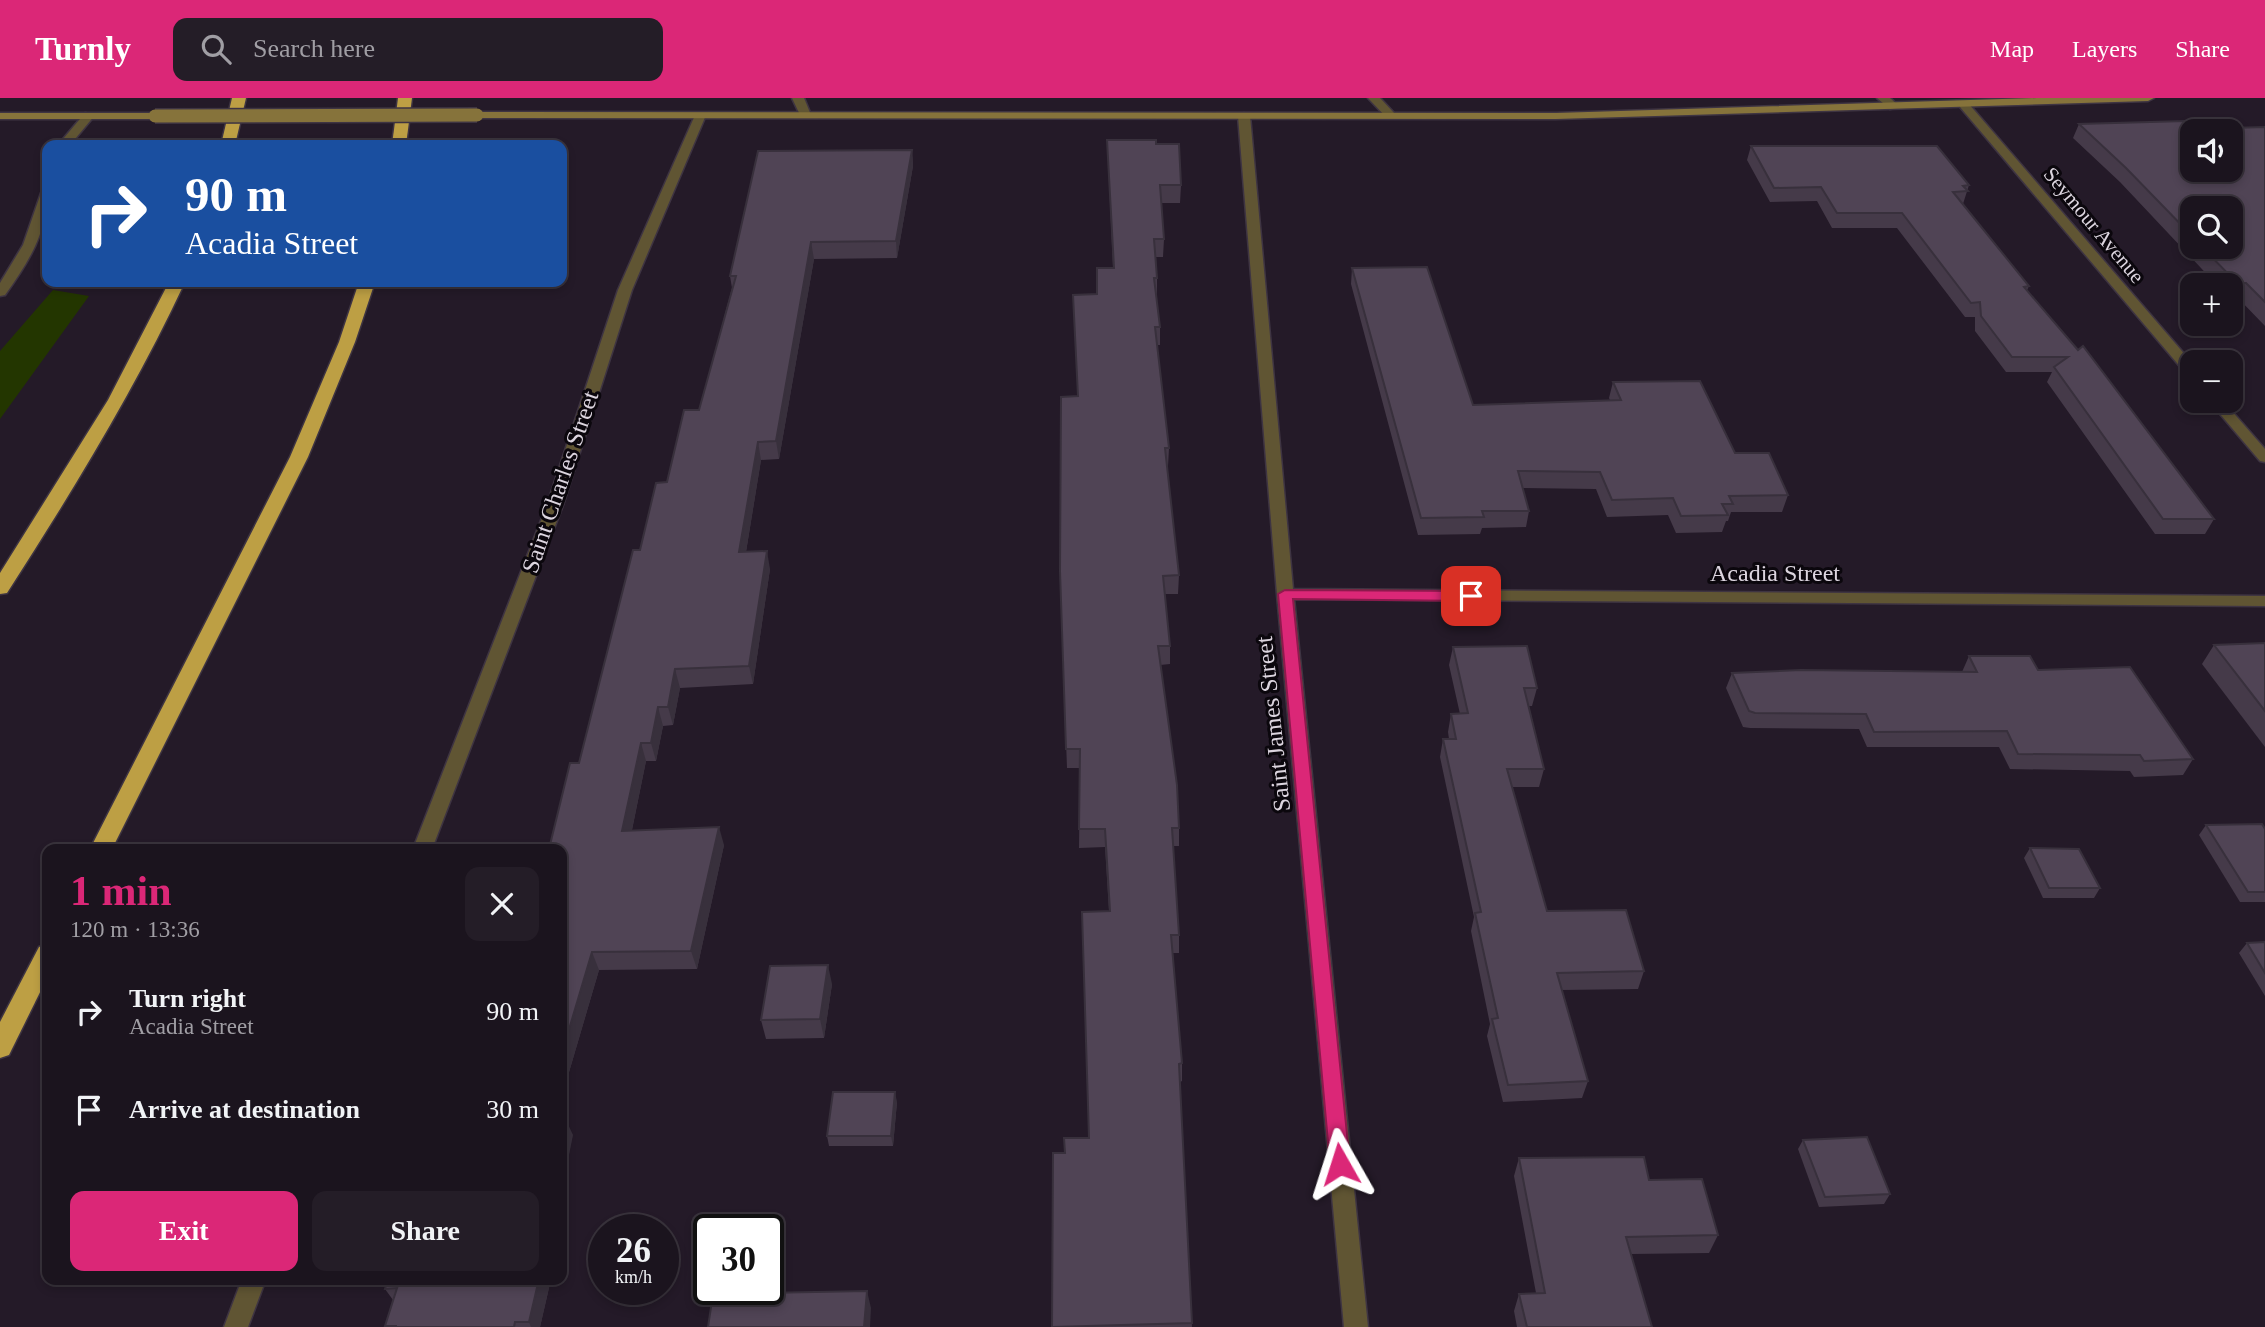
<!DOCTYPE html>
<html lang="en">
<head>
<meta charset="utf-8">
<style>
	:root { --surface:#1b141e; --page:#241d27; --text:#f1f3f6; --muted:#a09ea4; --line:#39333c; --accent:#db2777 }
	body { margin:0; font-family:"Times New Roman",serif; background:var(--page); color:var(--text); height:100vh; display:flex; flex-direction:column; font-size:26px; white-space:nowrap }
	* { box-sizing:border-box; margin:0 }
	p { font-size:23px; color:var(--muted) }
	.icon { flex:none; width:38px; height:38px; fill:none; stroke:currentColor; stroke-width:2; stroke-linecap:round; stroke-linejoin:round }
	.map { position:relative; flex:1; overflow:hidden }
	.sheet { position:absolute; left:42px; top:746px; width:525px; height:441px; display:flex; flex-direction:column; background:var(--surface); border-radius:14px; box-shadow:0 4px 10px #0003,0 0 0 2px var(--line) }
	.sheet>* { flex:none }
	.top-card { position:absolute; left:42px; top:42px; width:525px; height:147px; border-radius:14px; box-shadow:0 4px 10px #0003,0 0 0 2px var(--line); background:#1a4fa0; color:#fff; overflow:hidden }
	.fabs { position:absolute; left:2180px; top:21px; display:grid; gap:14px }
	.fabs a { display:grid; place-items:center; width:63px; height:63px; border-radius:14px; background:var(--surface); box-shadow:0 4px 10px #0003,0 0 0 2px var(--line); font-size:35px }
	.speed { position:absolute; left:588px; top:1116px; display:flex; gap:14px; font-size:35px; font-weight:700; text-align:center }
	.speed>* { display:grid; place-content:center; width:91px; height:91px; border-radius:50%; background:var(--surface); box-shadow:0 4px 10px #0003,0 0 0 2px var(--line); line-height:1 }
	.speed small { font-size:18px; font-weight:400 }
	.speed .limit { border:4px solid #111; border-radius:10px; background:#fff; color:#111 }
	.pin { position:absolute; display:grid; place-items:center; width:60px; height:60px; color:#fff; margin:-30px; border-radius:14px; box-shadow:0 4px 10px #0006 }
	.me { position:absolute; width:77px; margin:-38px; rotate:354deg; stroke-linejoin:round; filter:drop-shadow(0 0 5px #0008) }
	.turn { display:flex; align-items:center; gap:24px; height:147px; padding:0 28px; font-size:32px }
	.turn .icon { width:91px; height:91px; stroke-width:2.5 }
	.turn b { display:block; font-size:49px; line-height:60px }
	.round { display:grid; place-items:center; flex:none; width:74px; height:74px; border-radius:14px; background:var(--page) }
	.overview { display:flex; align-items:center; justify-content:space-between; height:119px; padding:0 28px }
	h1 { font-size:42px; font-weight:700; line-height:52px; color:var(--accent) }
	.cta { display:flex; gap:14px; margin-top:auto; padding:14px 28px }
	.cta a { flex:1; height:80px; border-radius:14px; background:var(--accent); color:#fff; font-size:28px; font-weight:700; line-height:80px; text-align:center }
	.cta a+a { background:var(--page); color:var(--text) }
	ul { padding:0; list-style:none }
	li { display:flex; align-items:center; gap:21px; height:98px; padding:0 28px }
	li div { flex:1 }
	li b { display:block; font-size:26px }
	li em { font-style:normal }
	header { display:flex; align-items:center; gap:42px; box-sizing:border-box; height:98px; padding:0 35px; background:var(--accent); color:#fff }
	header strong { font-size:33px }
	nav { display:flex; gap:38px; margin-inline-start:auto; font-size:24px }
	.search { width:490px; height:63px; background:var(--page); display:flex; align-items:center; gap:18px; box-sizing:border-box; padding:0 24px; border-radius:14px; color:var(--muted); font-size:26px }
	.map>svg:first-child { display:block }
</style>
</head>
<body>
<header>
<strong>Turnly</strong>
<div class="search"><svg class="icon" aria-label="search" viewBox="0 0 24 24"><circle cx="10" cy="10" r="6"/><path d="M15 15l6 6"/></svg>Search here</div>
<nav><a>Map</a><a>Layers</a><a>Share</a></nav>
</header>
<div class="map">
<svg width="2265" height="1229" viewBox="0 0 2265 1229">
	<rect width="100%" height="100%" fill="#241a28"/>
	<!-- green -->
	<path fill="#233600" d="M53 192 89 198 0 321V253Z"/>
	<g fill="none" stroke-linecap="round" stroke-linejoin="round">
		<!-- minor casing -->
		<g stroke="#3e3442" stroke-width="3">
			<g id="minor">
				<path d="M792 0H804L811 17 809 19H801Z"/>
				<path d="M1368 0H1380L1395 16V20H1387Z"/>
				<path d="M1877 0H1890L1900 9 1890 11Z"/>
				<path d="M1960 5H1968L2193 266V279L2188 278 1960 9Z"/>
				<path d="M85 15 95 17 70 47H58Z"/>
				<path d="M696 15 706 17 632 192 563 407 432 751H413L547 407 618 192Z"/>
				<path d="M1244 15 1250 18 1293 491 2265 498V508L1294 501 1368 1229H1344L1277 496 1238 18Z"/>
				<path d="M47 91C49 132 28 165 5 197L0 198V185L23 147 41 95Z"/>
				<path d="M2209 303H2223L2265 351V364L2260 363Z"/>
				<path d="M242 1181H266L248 1229H224Z"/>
			</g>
		</g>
		<!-- secondary casing -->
		<g stroke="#3e3442" stroke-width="3">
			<g id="secondary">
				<path d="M2037 0H2154L2148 3 1556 21 477 20 471 17 477 14 1556 15Z"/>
				<path d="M0 15H155L161 18 155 21H0Z"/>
			</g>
		</g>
		<!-- motorway casing -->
		<g stroke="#3e3442" stroke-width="3">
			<g id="motorway">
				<path d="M232 0H246L235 47H221Z"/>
				<path d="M398 0H412L406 47H392Z"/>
				<path d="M169 184H185C134 293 72 394 7 495L0 496V475L108 302Z"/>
				<path d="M359 184H375L355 244 308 359 112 751H90L290 359 339 244Z"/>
				<path d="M47 846V880L9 957 0 960V924L39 849Z"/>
			</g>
		</g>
		<!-- minor -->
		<use href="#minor" fill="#605533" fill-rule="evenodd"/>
		<!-- secondary -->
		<use href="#secondary" fill="#86733b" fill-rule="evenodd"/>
		<!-- motorway -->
		<use href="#motorway" fill="#bd9f44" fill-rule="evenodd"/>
		<!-- secondary-bridge casing -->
		<g stroke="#3e3442" stroke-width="16" stroke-linecap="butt">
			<path id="secondary-bridge" d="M155 18 477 17"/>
		</g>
		<!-- secondary-bridge -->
		<use href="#secondary-bridge" stroke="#86733b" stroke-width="13"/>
	</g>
	<!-- wall -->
	<g fill="#453a49" fill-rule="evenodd">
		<path d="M2079 26 2195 31 2265 29V228L2238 200H2231V187H2217L2120 84 2073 40ZM2193 110 2231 149H2193Z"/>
		<path d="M1107 42 1156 46 1181 87 1180 105H1161L1164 141 1163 159H1156L1157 180V197H1156L1160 229V247H1157L1169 350 1168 368H1167L1179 477 1178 496H1165L1170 548V566L1160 567 1179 730V748H1173L1179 837V855H1173L1182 965V983L1180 984 1192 1229H1052L1065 1055 1089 1040 1109 813 1105 749 1079 750 1080 670H1067L1060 473 1078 298 1097 196 1113 170Z"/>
		<path d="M1751 48 1969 87 1963 106 2029 188 2027 192 2214 421 2205 436H2155L2047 284 2052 274H2006L1975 233V219H1965L1897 130H1832L1817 103 1770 104 1747 62Z"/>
		<path d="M912 52 913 68 897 160 814 161 779 361 761 362 746 454 770 471 753 586 680 590 673 627 663 628 656 663H646L632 732 724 747 697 871 599 872 562 998V751L579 665 640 452 667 384 699 312 732 190 730 178Z"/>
		<path d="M1352 170 1473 307 1610 302 1609 300 1613 284 1735 355 1788 397 1782 414H1731L1728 423H1726L1722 434 1676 435 1668 417 1607 419 1596 391 1522 390 1529 413 1526 429 1482 430 1480 436 1418 437 1351 186Z"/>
		<path d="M2265 545V649L2202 566 2214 547Z"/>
		<path d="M1453 549 1537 590 1532 608H1529L1544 671 1539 689H1512L1547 813 1644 873 1638 891 1562 892 1588 983 1582 1000 1503 1004 1487 938 1490 926 1471 833 1474 819 1440 659 1443 641H1449L1448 634 1451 616H1460L1449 567Z"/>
		<path d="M1969 558 2038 572 2193 661 2183 677 2134 679 2130 673 2010 671 1999 649H1867L1859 631 1750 630 1743 629 1726 590 1732 575 1962 574Z"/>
		<path d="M2206 727 2265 731V804H2240L2199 737Z"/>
		<path d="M2030 750 2100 790 2094 800H2043L2024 760Z"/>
		<path d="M2265 844V898L2239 855 2247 845Z"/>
		<path d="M832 886 824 940 766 941 761 922Z"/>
		<path d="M897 1004 893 1048H829L827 1038Z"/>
		<path d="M1803 1042 1890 1096 1884 1106 1819 1109 1798 1051Z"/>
		<path d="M1519 1060 1649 1082 1718 1137 1709 1155 1631 1156 1652 1229H1517L1514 1213 1519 1196 1536 1195 1514 1078Z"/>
		<path d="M388 1181H551L540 1229H386L385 1228 393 1202 385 1191Z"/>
	</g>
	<!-- shaded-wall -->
	<g fill="#38303c">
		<path d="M912 52 913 68 897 160 896 143Z"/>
		<path d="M811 144 814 161 779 361 776 343Z"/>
		<path d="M758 344 761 362 743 472 739 454Z"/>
		<path d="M767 453 770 471 753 586 749 568Z"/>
		<path d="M675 571 680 590 673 627 668 609Z"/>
		<path d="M658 609 663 628 656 663 651 645Z"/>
		<path d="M641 645 646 663 628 751 622 733Z"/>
		<path d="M719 729 724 747 697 871 691 853Z"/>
		<path d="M592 854 599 872 562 998V955Z"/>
		<path d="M828 867 832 886 824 940 820 921Z"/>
		<path d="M895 994 897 1004 893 1048 891 1038Z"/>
		<path d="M565 1020 573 1037 562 1092V1037Z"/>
		<path d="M539 1181H551L540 1229H531L529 1224Z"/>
		<path d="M867 1193 871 1210 870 1229H864Z"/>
	</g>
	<!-- building -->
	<g fill="#504455" stroke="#38303c" stroke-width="2" fill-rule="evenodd">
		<path d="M2186 23 2195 31 2265 29V204L2246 185H2237L2202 149H2231V110H2193V139L2126 70 2079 26ZM2193 33H2231V72H2193Z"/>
		<path d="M1107 42H1156V46H1179L1181 87H1160L1164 141H1154L1157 180H1154L1160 229H1155L1169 350H1165L1179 477 1163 478 1170 548H1158L1177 687 1179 730H1172L1179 837H1171L1182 965 1179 966 1192 1225 1052 1229 1053 1055H1065L1064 1040H1089L1082 814 1110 813 1105 731H1079L1080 651H1066L1060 473 1061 299 1078 298 1073 197 1097 196V170H1114Z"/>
		<path d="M1751 48H1937L1969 87 1963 88 1968 93 1953 94 2029 188 2024 189 2078 252 2083 248 2214 421H2163L2054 269 2068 259H2012L1981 218 1980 204 1971 205 1902 115H1837L1821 89 1774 90Z"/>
		<path d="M912 52 896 143 811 144 776 343 758 344 739 454 767 453 749 568 675 571 668 609H658L651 645H641L622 733 719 729 691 853 592 854 562 955V751H549L570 665H579L633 452H640L656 385 667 384 684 312H699L736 178H730L758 53Z"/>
		<path d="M1427 169 1473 307 1621 302 1613 284 1700 283 1735 355H1769L1788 397 1729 398 1733 406H1722L1728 417 1681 418 1673 400 1612 402 1600 374 1518 373 1529 413H1482L1484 419 1421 420 1352 170Z"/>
		<path d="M2265 545V613L2214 547Z"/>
		<path d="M1527 548 1537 590H1524L1544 671H1507L1547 813 1626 812 1644 873 1557 875 1588 983 1508 987 1492 921 1498 920 1475 815 1481 814 1443 641H1456L1451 616 1468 615 1453 549Z"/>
		<path d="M1969 558H2030L2038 572 2130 569 2193 661 2144 663 2140 657 2018 656 2007 633 1874 634 1866 616 1755 615 1749 613 1732 575 1801 572 1977 574Z"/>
		<path d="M2262 726 2265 731V794H2248L2206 727Z"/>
		<path d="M2030 750 2079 751 2100 790H2049Z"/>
		<path d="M2265 844V875L2247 845Z"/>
		<path d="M828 867 820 921 761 922 770 868Z"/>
		<path d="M833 994H895L891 1038H827Z"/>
		<path d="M562 1020H565L562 1037Z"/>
		<path d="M1867 1039 1890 1096 1825 1099 1803 1042Z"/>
		<path d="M1644 1059 1649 1082 1702 1081 1718 1137 1626 1139 1652 1229H1527L1519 1196 1545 1195 1519 1060Z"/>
		<path d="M388 1181H539L529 1224H515L514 1229H396V1228H385L397 1190 385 1191Z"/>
		<path d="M867 1193 864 1229H708L713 1196Z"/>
	</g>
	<!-- route -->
	<path fill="#db2777" stroke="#8e194d" stroke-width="2" d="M1285 492 1471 493 1478 498 1471 503 1293 501 1350 1066 1347 1073 1340 1075 1333 1073 1330 1066 1278 496Z"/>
	<g text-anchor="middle" stroke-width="6" stroke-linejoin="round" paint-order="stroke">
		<!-- far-street labels -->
		<g font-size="21" fill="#dcd5df" stroke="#0b070d">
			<text transform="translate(2094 127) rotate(50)" y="7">Seymour Avenue</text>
		</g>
		<!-- street labels -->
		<g font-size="24" fill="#dcd5df" stroke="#0b070d">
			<text transform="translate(560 384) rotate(-71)" y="8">Saint Charles Street</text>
			<text x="1775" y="483">Acadia Street</text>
			<text transform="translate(1273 626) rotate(-96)" y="8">Saint James Street</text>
		</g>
	</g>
</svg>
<div class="fabs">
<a><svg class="icon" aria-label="sound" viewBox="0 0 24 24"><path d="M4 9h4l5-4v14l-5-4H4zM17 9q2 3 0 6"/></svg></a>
<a><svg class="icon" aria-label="search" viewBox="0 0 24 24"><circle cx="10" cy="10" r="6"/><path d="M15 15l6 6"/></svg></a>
<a>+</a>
<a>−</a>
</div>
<div class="speed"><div>26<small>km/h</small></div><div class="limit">30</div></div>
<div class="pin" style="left:1471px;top:498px;background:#d93025"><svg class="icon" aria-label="arrive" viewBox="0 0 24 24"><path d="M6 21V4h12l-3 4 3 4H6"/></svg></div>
<svg class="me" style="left:1340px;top:1066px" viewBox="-20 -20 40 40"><path d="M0-17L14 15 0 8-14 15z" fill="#db2777" stroke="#fff" stroke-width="4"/></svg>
<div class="top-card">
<div class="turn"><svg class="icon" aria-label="right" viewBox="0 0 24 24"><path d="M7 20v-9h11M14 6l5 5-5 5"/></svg><div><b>90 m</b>Acadia Street</div></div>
</div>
<section class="sheet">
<div class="overview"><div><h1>1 min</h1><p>120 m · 13:36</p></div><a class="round"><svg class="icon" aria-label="close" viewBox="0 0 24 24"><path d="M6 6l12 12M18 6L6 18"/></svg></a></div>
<ul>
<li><svg class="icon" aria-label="right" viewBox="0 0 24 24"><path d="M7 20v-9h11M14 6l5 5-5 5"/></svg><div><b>Turn right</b><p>Acadia Street</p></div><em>90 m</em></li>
<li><svg class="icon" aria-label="arrive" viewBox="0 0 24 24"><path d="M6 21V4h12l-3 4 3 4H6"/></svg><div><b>Arrive at destination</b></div><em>30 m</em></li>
</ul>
<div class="cta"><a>Exit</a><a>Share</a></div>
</section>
</div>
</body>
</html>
